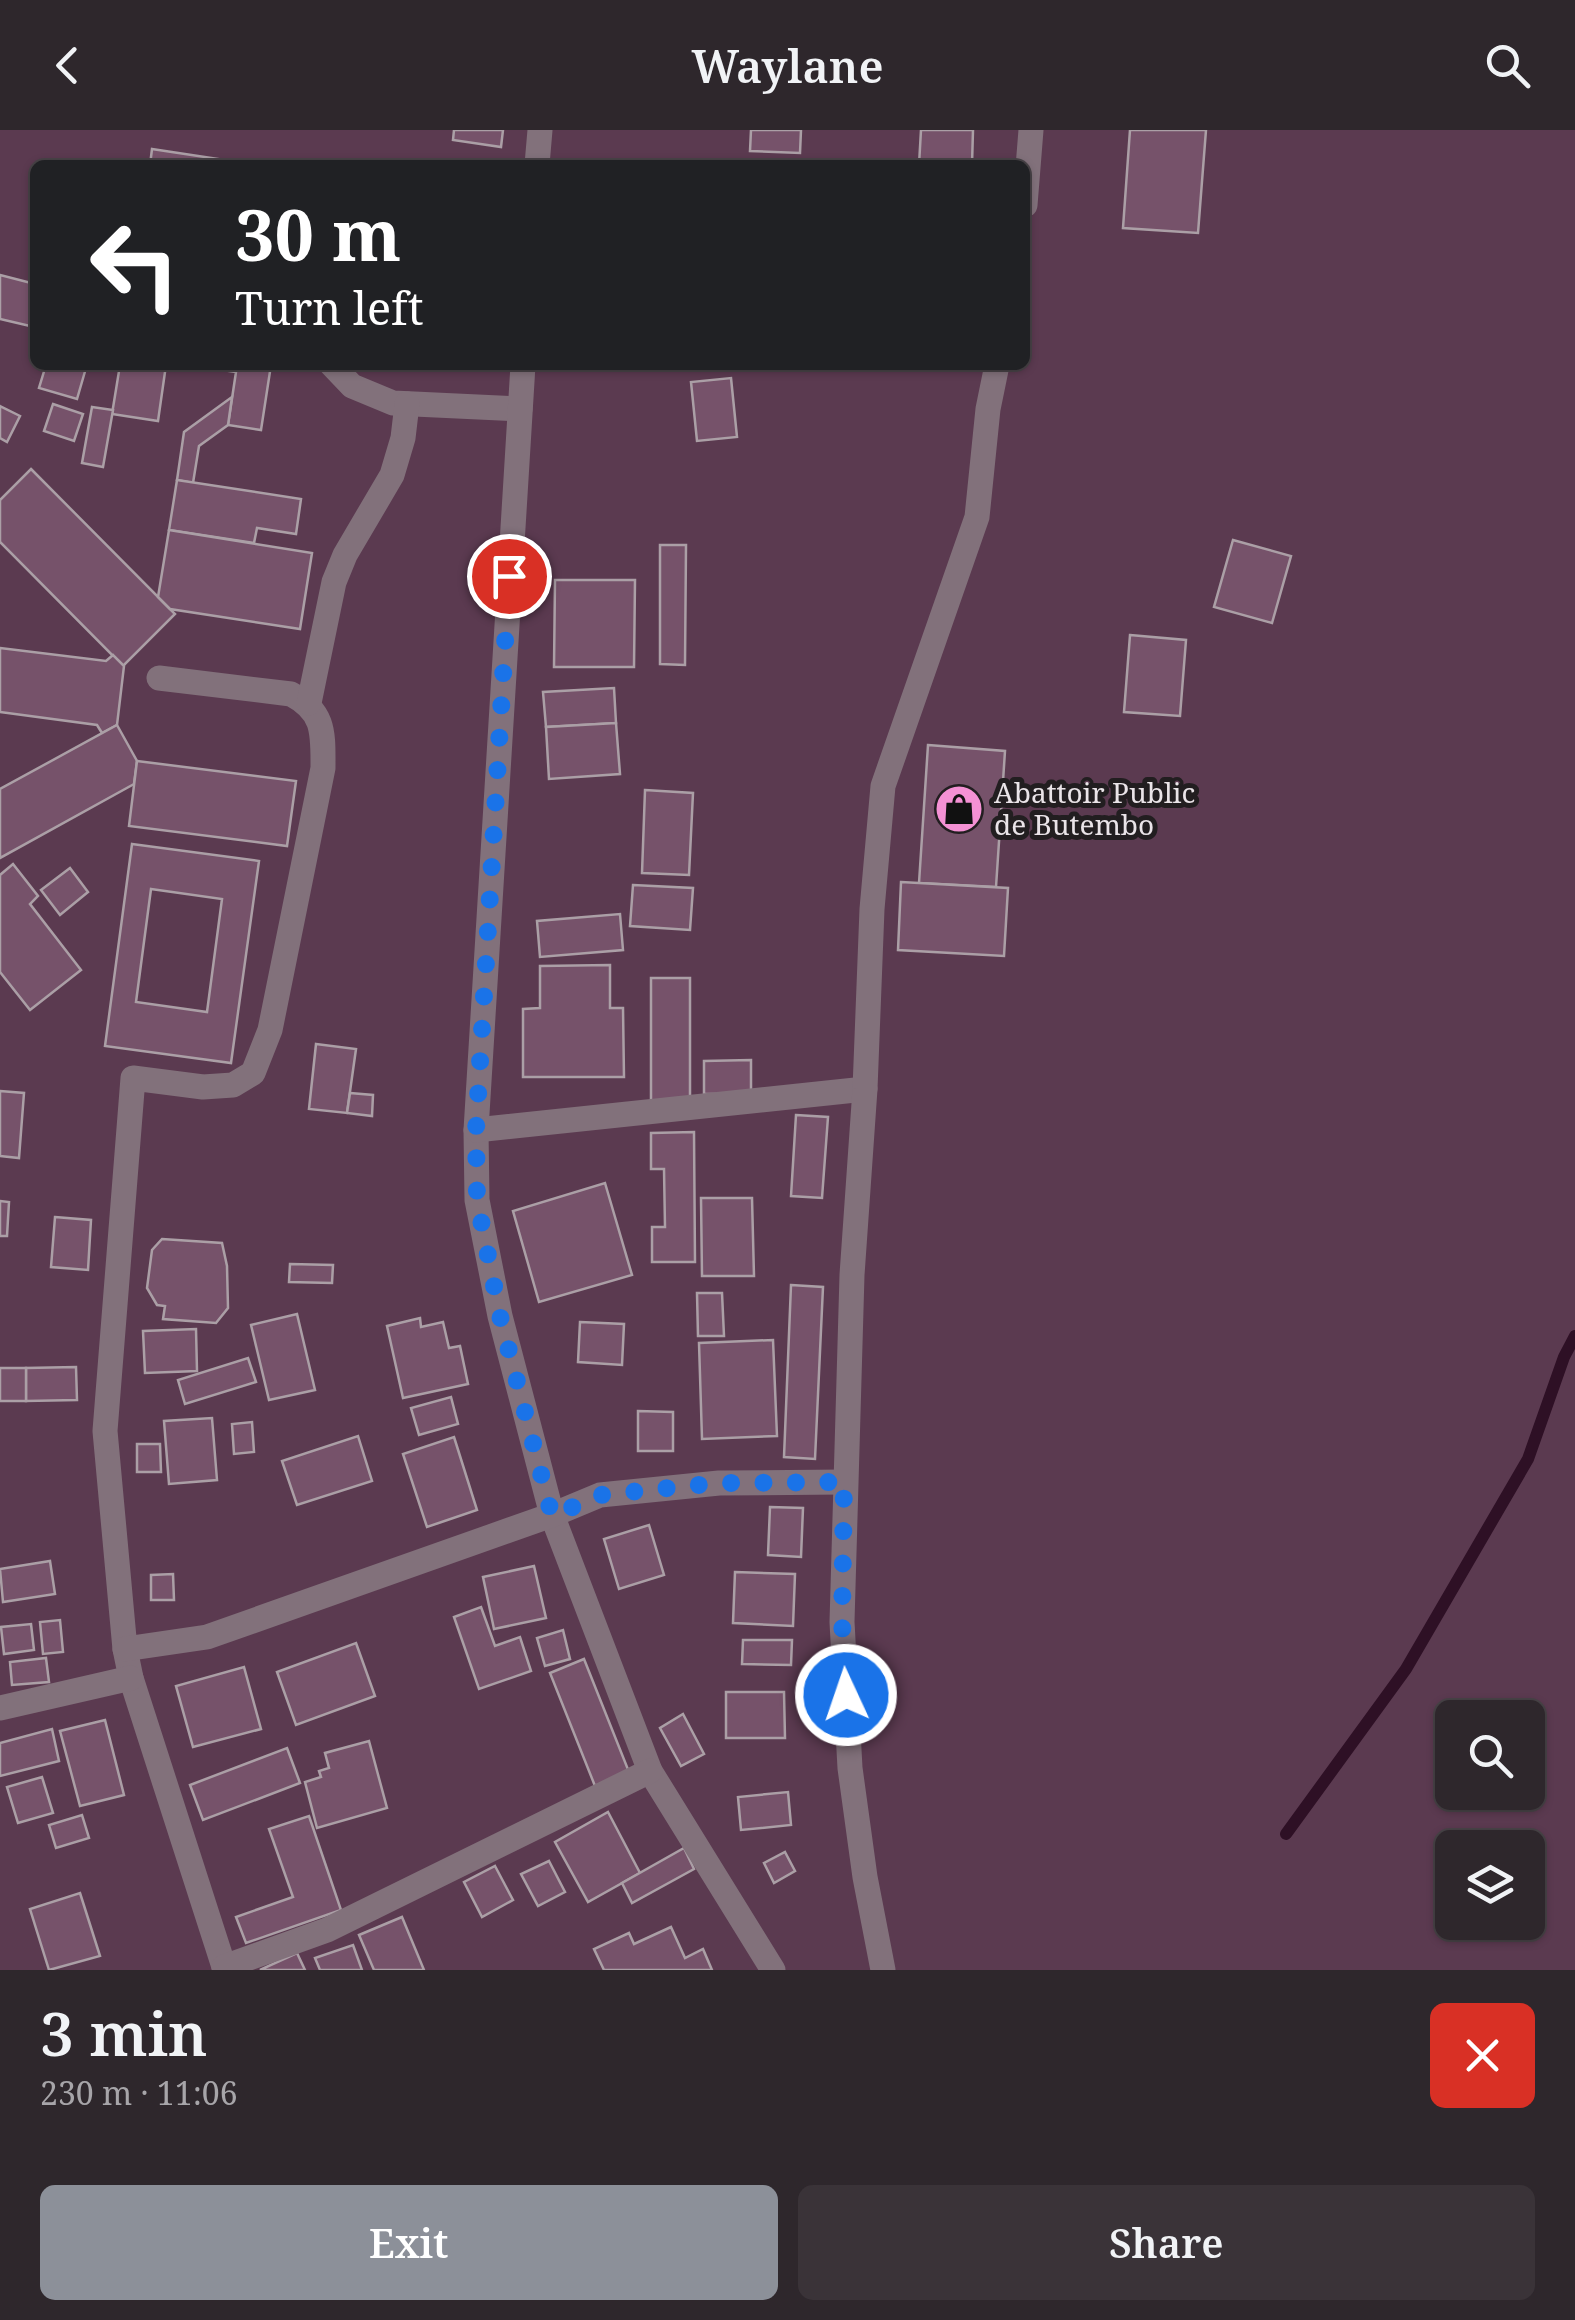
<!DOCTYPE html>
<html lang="en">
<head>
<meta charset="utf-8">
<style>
	:root { --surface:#2e272c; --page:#3a3338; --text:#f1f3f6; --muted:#a7a5a9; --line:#494448; --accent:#8c9099 }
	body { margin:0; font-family:"Noto Serif",serif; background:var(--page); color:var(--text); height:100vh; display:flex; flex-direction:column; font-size:38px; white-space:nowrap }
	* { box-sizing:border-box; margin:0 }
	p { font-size:32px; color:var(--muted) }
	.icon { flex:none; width:55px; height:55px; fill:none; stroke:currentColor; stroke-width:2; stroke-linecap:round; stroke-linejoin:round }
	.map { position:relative; height:1840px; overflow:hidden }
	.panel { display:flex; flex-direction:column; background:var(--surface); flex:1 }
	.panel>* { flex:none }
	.hud { position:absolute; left:30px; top:30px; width:1000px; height:210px; border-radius:15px; box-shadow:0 2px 8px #0004,0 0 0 2px var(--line); background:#202124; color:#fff; overflow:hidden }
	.controls { position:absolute; left:1435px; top:1570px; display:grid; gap:20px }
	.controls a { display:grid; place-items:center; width:110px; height:110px; border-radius:15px; background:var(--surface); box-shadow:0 2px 8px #0004,0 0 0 2px var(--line); font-size:50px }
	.pin { position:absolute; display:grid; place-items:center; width:85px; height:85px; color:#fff; margin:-42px; border:5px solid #fff; border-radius:50%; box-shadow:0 2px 10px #0007 }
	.me { position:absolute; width:110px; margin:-55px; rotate:357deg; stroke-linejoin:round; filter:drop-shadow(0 0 8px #0008) }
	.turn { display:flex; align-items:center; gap:35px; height:210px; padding:0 40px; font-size:45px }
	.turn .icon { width:130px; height:130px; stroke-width:2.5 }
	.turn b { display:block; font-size:70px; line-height:85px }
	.round { display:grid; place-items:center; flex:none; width:105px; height:105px; border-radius:15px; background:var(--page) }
	.headline { display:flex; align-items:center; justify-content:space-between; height:170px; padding:0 40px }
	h1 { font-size:60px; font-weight:600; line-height:75px }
	.action { display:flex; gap:20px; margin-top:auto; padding:20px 40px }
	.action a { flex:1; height:115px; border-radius:15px; background:var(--accent); color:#fff; font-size:40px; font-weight:600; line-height:115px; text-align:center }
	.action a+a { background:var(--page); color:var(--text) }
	header { display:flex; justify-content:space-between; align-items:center; height:130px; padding:0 40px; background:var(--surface); font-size:45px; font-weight:600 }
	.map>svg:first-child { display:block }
</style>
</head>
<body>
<header><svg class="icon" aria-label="back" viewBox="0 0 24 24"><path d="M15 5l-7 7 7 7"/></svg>Waylane<svg class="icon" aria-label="search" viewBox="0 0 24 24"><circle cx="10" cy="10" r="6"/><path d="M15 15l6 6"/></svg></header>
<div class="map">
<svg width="1575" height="1840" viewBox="0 0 1575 1840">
	<rect width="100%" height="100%" fill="#3e343a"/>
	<!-- green -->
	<path fill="#5b3a50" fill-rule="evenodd" d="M0 0H1575V1840H0ZM35 35H1025V235H35ZM1452 1588H1528V1662H1452ZM1452 1718H1528V1792H1452Z"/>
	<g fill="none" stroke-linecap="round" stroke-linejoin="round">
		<!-- stream -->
		<path stroke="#2e1025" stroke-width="12" d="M1286 1704 1406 1539 1528 1329 1564 1227 1575 1206"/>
	</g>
	<!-- building -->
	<g fill="#76526a" stroke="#ab9fa6" stroke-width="2.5" fill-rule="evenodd">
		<path d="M454 0H503L501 17 453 10Z"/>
		<path d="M751 0H801L800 23 750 21Z"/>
		<path d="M921 0H973L972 35H919Z"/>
		<path d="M1130 0H1206L1198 103 1123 98Z"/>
		<path d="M152 19 257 35H150Z"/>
		<path d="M0 145 35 154V178L30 196 0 189Z"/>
		<path d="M46 235 86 238 77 269 39 258Z"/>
		<path d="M120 235H166L158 291 112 284Z"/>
		<path d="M188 235H271L261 300 228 295 236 242Z"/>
		<path d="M731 248 737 307 697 311 691 252Z"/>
		<path d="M232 267 228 295 199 316 193 353 177 350 184 302Z"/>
		<path d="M53 274 83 284 74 311 44 301Z"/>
		<path d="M0 276 20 286 7 312 0 308Z"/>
		<path d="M92 277 113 280 103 337 82 333Z"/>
		<path d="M31 339 175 484 123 536 0 412V370Z"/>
		<path d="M177 350 301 369 296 404 257 398 254 413 169 400Z"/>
		<path d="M169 400 312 423 300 499 170 479 158 467Z"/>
		<path d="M1233 410 1291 426 1272 493 1214 477Z"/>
		<path d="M660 415H686L685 535 660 534Z"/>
		<path d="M555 450H635L634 537H554Z"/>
		<path d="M1130 505 1186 510 1180 586 1124 582Z"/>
		<path d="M0 518 106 531 113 525 124 536 117 595 102 603 97 595 0 582Z"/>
		<path d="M614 558 616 593 546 597 543 562Z"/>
		<path d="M616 593 620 644 549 649 546 597Z"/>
		<path d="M117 595 137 631 134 654 0 728V659Z"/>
		<path d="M928 615 1005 621 996 757 919 753Z"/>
		<path d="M137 631 296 651 287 716 129 696Z"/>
		<path d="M645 660 693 663 689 745 642 743Z"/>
		<path d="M132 714 259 731 231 933 105 916ZM151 759 222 769 207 882 136 872Z"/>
		<path d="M13 734 38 766 30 774 81 840 30 880 0 842V745Z"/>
		<path d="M70 738 88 762 60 785 41 760Z"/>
		<path d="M901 752 1008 758 1004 826 898 820Z"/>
		<path d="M633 755 693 758 690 800 630 796Z"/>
		<path d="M620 784 623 820 540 827 537 791Z"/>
		<path d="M610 835V878H623L624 947H523V879L540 878V836Z"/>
		<path d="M651 848H690V971L651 972Z"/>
		<path d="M316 914 356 919 347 983 309 979Z"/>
		<path d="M751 930V964H704V931Z"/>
		<path d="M0 961 24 963 19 1028 0 1026Z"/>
		<path d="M350 963 373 965 372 986 347 983Z"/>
		<path d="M796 985 828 987 822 1068 791 1066Z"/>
		<path d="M694 1002 695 1132H652V1097H665L664 1039H651V1003Z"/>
		<path d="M605 1053 632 1145 539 1172 513 1081Z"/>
		<path d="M701 1068H752L754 1146H702Z"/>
		<path d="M0 1071 9 1072 7 1106H0Z"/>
		<path d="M55 1087 91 1090 88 1140 51 1137Z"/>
		<path d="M162 1109 222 1113 227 1136 228 1178 216 1193 163 1189 165 1176 157 1175 147 1158 152 1120Z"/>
		<path d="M290 1134 333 1135 332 1153 289 1152Z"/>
		<path d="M791 1155 823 1157 815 1329 784 1327Z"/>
		<path d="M697 1163H722L724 1206H698Z"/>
		<path d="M297 1184 315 1260 269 1270 251 1195Z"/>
		<path d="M420 1188 421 1197 443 1192 449 1218 460 1216 468 1254 403 1268 387 1196Z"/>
		<path d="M580 1192 624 1194 622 1235 578 1232Z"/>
		<path d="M196 1199 197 1241 145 1243 143 1201Z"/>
		<path d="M773 1210 777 1306 702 1309 699 1213Z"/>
		<path d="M248 1228 256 1252 185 1274 178 1250Z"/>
		<path d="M76 1237 77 1270 26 1271V1238Z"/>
		<rect x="0" y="1238" width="26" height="33"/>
		<path d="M451 1267 458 1294 419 1305 411 1278Z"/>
		<path d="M638 1281 673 1282V1321H638Z"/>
		<path d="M212 1288 217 1350 169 1354 164 1291Z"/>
		<path d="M252 1292 254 1322 234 1324 232 1294Z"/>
		<path d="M358 1306 372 1351 297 1375 282 1331Z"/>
		<path d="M454 1307 477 1380 427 1397 403 1324Z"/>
		<path d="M137 1314H160L161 1342H137Z"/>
		<path d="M770 1377 803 1378 801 1427 768 1425Z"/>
		<path d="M649 1395 664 1445 619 1459 604 1409Z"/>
		<path d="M50 1431 55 1464 3 1472 0 1439Z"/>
		<path d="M534 1436 546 1488 494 1499 483 1447Z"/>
		<path d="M735 1442 795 1444 793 1496 733 1493Z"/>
		<path d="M173 1444 174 1470H151V1445Z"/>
		<path d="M481 1477 495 1516 520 1507 531 1541 479 1559 454 1487Z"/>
		<path d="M60 1490 63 1522 43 1524 40 1492Z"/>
		<path d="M31 1494 34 1520 4 1524 1 1497Z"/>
		<path d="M563 1500 570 1529 545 1536 537 1508Z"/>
		<path d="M743 1510H792L791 1535 742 1534Z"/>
		<path d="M356 1513 375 1566 296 1595 277 1542Z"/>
		<path d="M46 1528 49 1552 12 1555 10 1532Z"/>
		<path d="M584 1529 629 1642 595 1656 550 1543Z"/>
		<path d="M244 1537 261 1599 193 1617 176 1556Z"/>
		<path d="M726 1562H784L785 1608H726Z"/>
		<path d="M683 1584 704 1624 681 1636 660 1598Z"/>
		<path d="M105 1590 124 1665 80 1676 60 1601Z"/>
		<path d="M52 1599 59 1631 0 1646V1613Z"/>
		<path d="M369 1611 387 1678 317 1698 305 1652 321 1647 319 1641 329 1638 325 1623Z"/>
		<path d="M287 1618 300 1653 203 1690 190 1655Z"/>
		<path d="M42 1647 53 1683 18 1693 7 1657Z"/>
		<path d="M788 1662 791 1695 741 1700 738 1667Z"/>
		<path d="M608 1682 640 1743 588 1772 555 1712Z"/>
		<path d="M82 1685 89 1708 56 1718 49 1695Z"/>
		<path d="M309 1686 341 1780 246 1813 236 1787 293 1767 269 1699Z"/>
		<path d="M684 1718 694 1739 632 1773 622 1753Z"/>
		<path d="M785 1722 795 1741 774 1753 764 1733Z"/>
		<path d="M549 1731 565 1762 538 1776 521 1744Z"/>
		<path d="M495 1736 513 1770 482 1787 464 1752Z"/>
		<path d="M80 1763 100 1826 49 1840 30 1779Z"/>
		<path d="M402 1787 424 1840H374L359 1805Z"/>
		<path d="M671 1797 685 1828 703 1819 712 1840H604L594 1819 629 1803 634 1814Z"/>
		<path d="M353 1815 362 1840H320L315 1828Z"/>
		<path d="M297 1823 305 1840H260Z"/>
	</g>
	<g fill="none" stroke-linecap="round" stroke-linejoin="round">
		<!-- minor -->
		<g stroke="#82717b" stroke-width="25">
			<path d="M537 35 540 0"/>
			<path d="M1025 75 1031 0"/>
			<path d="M332 235 352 256 393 273 520 279"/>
			<path d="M523 235 476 1000 477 1070 500 1186 552 1385 650 1641 773 1840"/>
			<path d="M159 548 291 564C325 582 323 603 323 638L270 900 253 943 233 955 203 957 133 948 105 1301 125 1519 131 1548 225 1840"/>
			<path d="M309 573 334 452 345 425 392 345 403 308 407 274"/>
			<path d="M476 1000 865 959"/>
			<path d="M125 1519 207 1507 552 1385 600 1365 719 1353 844 1352"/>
			<path d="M0 1578 131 1548"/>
			<path d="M224 1837 327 1800 650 1641"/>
			<path d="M883 1840 865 1747 850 1638 842 1492 852 1145 865 959 872 779 883 656 977 387 988 279 997 235"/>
		</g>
	</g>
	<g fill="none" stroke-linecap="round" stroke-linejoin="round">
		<!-- route -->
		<path stroke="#1a73e8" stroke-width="18" stroke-dasharray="0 32.4" d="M509 446 476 1000 477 1070 500 1186 552 1386 600 1365 718 1353 844 1352 842 1492 846 1565"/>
	</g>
	<!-- icons -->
	<defs>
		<g id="shop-disc" transform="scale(2.5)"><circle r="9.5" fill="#f491d4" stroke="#221e20"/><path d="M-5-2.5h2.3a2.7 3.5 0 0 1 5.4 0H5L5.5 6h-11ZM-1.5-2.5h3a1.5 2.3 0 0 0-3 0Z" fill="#111"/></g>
	</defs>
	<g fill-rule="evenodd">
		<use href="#shop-disc" x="959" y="679"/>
	</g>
	<g text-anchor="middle" stroke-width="10" stroke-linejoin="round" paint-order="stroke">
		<!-- poi labels -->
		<g font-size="28" fill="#eae4e8" stroke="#221e20" text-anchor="start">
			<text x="994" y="673">Abattoir Public<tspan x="994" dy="32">de Butembo</tspan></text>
		</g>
	</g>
</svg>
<div class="controls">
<a><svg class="icon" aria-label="search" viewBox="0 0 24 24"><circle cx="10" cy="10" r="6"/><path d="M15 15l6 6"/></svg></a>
<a><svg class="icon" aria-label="layers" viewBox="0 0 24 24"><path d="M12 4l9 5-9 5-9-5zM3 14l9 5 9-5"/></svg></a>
</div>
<div class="pin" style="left:509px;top:446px;background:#d93025"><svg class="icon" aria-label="arrive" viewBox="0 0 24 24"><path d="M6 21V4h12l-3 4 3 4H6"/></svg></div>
<svg class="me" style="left:846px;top:1565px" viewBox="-20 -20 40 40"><circle r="17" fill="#1a73e8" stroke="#fff" stroke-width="3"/><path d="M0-11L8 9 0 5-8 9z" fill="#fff"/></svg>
<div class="hud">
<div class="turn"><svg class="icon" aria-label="left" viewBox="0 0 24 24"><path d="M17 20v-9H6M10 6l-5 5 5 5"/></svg><div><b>30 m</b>Turn left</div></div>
</div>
</div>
<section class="panel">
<div class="headline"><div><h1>3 min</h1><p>230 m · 11:06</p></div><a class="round" style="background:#d93025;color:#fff"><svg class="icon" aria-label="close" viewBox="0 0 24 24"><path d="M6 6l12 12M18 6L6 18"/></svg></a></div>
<div class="action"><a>Exit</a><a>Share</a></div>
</section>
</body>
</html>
